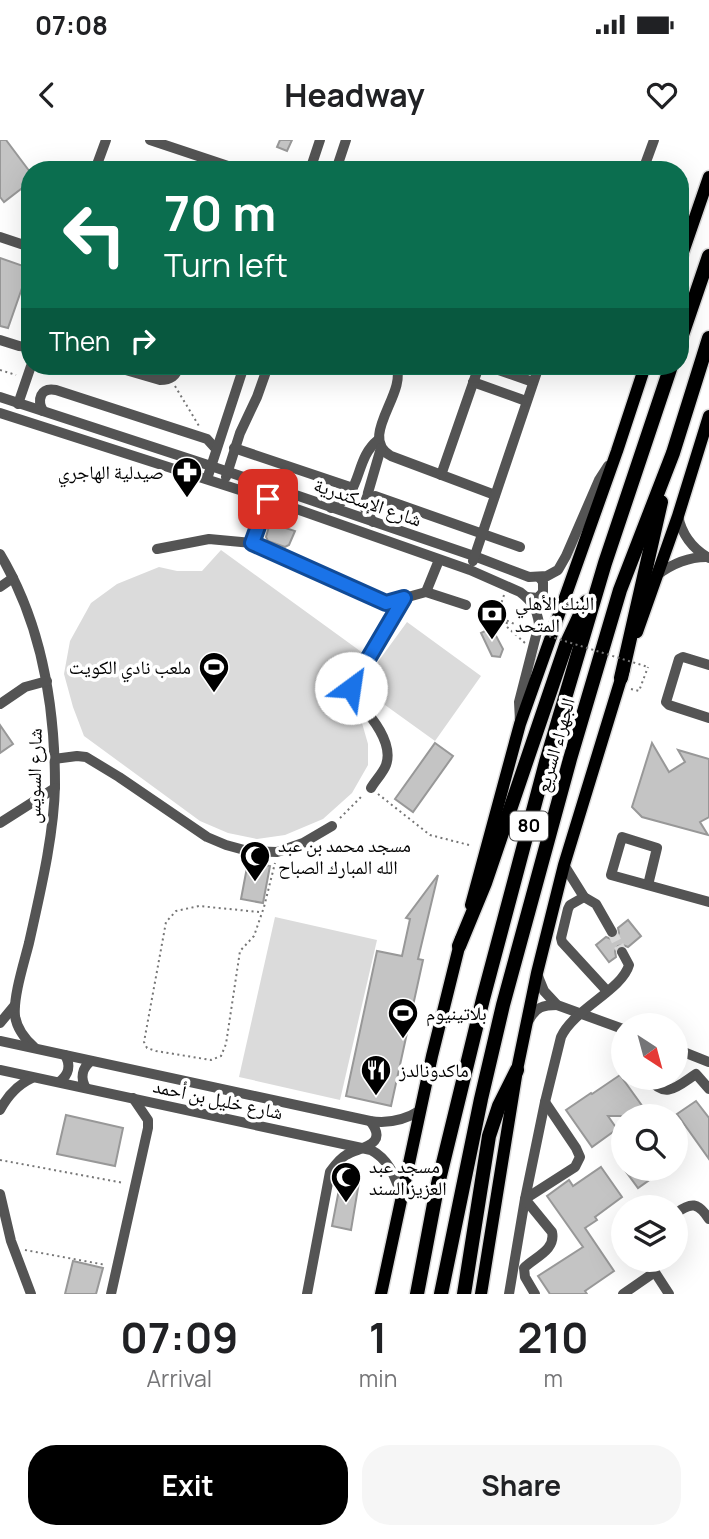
<!DOCTYPE html>
<html lang="en">
<head>
<meta charset="utf-8">
<style>
	:root { --surface:#fff; --page:#f6f6f6; --text:#202124; --muted:#757577; --accent:#000 }
	body { margin:0; font-family:Manrope,"Noto Naskh Arabic",sans-serif; background:var(--page); color:var(--text); height:100vh; display:flex; flex-direction:column; font-size:26px; white-space:nowrap }
	* { box-sizing:border-box; margin:0 }
	p { font-size:23px; color:var(--muted) }
	.icon { flex:none; width:38px; height:38px; fill:none; stroke:currentColor; stroke-width:2; stroke-linecap:round; stroke-linejoin:round }
	.map { position:relative; height:1154px; overflow:hidden }
	.drawer { display:flex; flex-direction:column; background:var(--surface); flex:1 }
	.drawer>* { flex:none }
	.hud { position:absolute; left:21px; top:21px; width:668px; height:214px; border-radius:28px; box-shadow:0 7px 28px #0002; background:#0b6e4f; color:#fff; overflow:hidden }
	.needle { width:46px; rotate:144deg }
	.buttons { position:absolute; left:611px; top:873px; display:grid; gap:14px }
	.buttons a { display:grid; place-items:center; width:77px; height:77px; border-radius:50%; background:var(--surface); box-shadow:0 7px 28px #0002; font-size:35px }
	.pin { position:absolute; display:grid; place-items:center; width:60px; height:60px; color:#fff; margin:-30px; border-radius:14px; box-shadow:0 4px 10px #0006 }
	.me { position:absolute; width:77px; margin:-38px; rotate:31deg; stroke-linejoin:round; filter:drop-shadow(0 0 5px #0008) }
	.turn { display:flex; align-items:center; gap:24px; height:147px; padding:0 28px; font-size:32px }
	.turn .icon { width:91px; height:91px; stroke-width:2.5 }
	.turn b { display:block; font-size:49px; line-height:60px }
	.then { display:flex; align-items:center; height:66px; padding:0 28px; background:#0003; gap:14px; font-size:26px }
	.eta { display:flex; justify-content:space-evenly; align-items:center; height:119px; text-align:center }
	.eta b { font-size:42px; font-weight:700; line-height:49px }
	.action { display:flex; gap:14px; margin-top:auto; padding:14px 28px }
	.action a { flex:1; height:80px; border-radius:28px; background:var(--accent); color:#fff; font-size:28px; font-weight:700; line-height:80px; text-align:center }
	.action a+a { background:var(--page); color:var(--text) }
	.status { display:flex; justify-content:space-between; align-items:center; height:49px; padding:0 35px; background:var(--surface); direction:ltr }
	.status svg { height:19px; fill:currentColor }
	header { display:flex; justify-content:space-between; align-items:center; height:91px; padding:0 28px; background:var(--surface); font-size:32px; font-weight:700 }
	.map>svg:first-child { display:block }
</style>
</head>
<body>
<div class="status"><b>07:08</b><svg viewBox="0 0 49 12"><path d="M0 12V9h3v3zM5 12V6h3v6zM10 12V3h3v9zM15 12V0h3v12zM26 1h20v11H26zM47 4h2v5h-2z"/></svg></div>
<header><svg class="icon" aria-label="back" viewBox="0 0 24 24"><path d="M15 5l-7 7 7 7"/></svg>Headway<svg class="icon" aria-label="heart" viewBox="0 0 24 24"><path d="M12 20l-8-8c-3-5 5-10 8-4 3-6 11-1 8 4z"/></svg></header>
<div class="map">
<svg width="709" height="1154" viewBox="0 0 709 1154">
	<rect width="100%" height="100%" fill="#fff"/>
	<!-- green -->
	<g fill="#dbdbdb">
		<path d="M221 410 367 516 361 545 407 482 481 536 435 601 360 547 356 562 368 604V625L352 653 323 679 285 695 257 699 228 693 200 681 84 596 73 567 64 534 70 501 91 463 117 444 159 427 177 431H202Z"/>
		<path d="M275 777 377 800 340 960 239 937Z"/>
	</g>
	<!-- building -->
	<g fill="#c4c4c4" stroke="#989898" stroke-width="2">
		<path d="M0 0H6L30 32V42L4 62 0 57Z"/>
		<path d="M280 0H292L287 11 277 7Z"/>
		<path d="M0 118 29 128 8 188 0 186Z"/>
		<path d="M270 383 295 391 289 405 285 407 268 401 266 397Z"/>
		<path d="M487 490 494 492 503 509 500 517 492 516 481 493Z"/>
		<path d="M0 585 13 604 0 613Z"/>
		<path d="M435 603 453 616 413 672 395 659Z"/>
		<path d="M652 603 669 632 685 622 678 610 709 619V677L700 682 708 695 642 677 632 667Z"/>
		<path d="M248 722 270 726 263 763 241 759Z"/>
		<path d="M438 735 418 819 423 820 391 966 346 956 377 811 402 816 410 779 406 778Z"/>
		<path d="M628 780 641 796 628 807 623 805 618 806 615 811 616 817 609 822 596 805 606 797 611 799 616 798 619 793 618 788Z"/>
		<path d="M620 935 643 967 630 976H608L617 989 592 1007 566 970 591 953 592 954Z"/>
		<path d="M696 961 709 978V1019L677 974Z"/>
		<path d="M66 975 123 988 115 1026 57 1014Z"/>
		<path d="M676 998 685 1011 676 1018Z"/>
		<path d="M601 1027 622 1057 595 1077 597 1080 585 1088 614 1131 585 1151 587 1154H550L538 1136 583 1107 547 1056 569 1040 573 1046Z"/>
		<path d="M624 1029H649L655 1036 638 1048Z"/>
		<path d="M341 1039 359 1042 351 1090 332 1086Z"/>
		<path d="M73 1121 103 1128 96 1154H65Z"/>
	</g>
	<g fill="none" stroke-linecap="round" stroke-linejoin="round">
		<!-- minor-tunnel -->
		<path stroke="#d9d9d9" stroke-width="10" stroke-dasharray="10 5" stroke-linecap="butt" d="M612 792 622 812"/>
		<!-- major casing -->
		<g stroke="#dbdbdb" stroke-width="15">
			<g id="major">
				<path d="M681 118 709 37"/>
				<path d="M637 492 678 376 709 276"/>
				<path d="M471 765 520 584 617 311 645 226"/>
				<path d="M381 1154 432 916 461 799"/>
				<path d="M481 1154 517 930 537 833 564 725 624 529"/>
			</g>
		</g>
		<!-- highway casing -->
		<g stroke="#dbdbdb" stroke-width="17">
			<g id="highway">
				<path d="M681 198 709 116"/>
				<path d="M621 538 661 362"/>
				<path d="M459 806 485 743 566 505 586 462"/>
				<path d="M417 1154 437 1048 483 859 546 622 605 423 671 226"/>
				<path d="M441 1154 481 959 503 865 570 619 620 450 673 313 709 198"/>
				<path d="M464 1154 489 996 499 966 517 930"/>
			</g>
		</g>
		<!-- path -->
		<g stroke="#767676" stroke-width="2" stroke-dasharray="2 3.5" stroke-linecap="butt">
			<path d="M0 230 16 235"/>
			<path d="M175 246 199 286"/>
			<path d="M504 455 497 476 523 488"/>
			<path d="M507 482 506 486 525 503"/>
			<path d="M631 549 639 551 648 527"/>
			<path d="M378 654 430 695 469 705"/>
			<path d="M340 678 363 655"/>
			<path d="M259 772 199 766 176 771 166 782 144 902 147 908 156 911 211 920 221 916 226 904 240 811 254 796 264 767 275 723"/>
			<path d="M0 1020 124 1043"/>
			<path d="M25 1110 106 1125"/>
		</g>
		<!-- minor -->
		<g stroke="#545454" stroke-width="10">
			<path d="M150 0 240 30"/>
			<path d="M446 29 449 30"/>
			<path d="M95 30 106 0"/>
			<path d="M310 30 320 0"/>
			<path d="M336 30 346 0"/>
			<path d="M643 30 654 0"/>
			<path d="M0 97 30 107"/>
			<path d="M0 200 19 206 30 207"/>
			<path d="M112 226 160 240C171 240 176 236 179 226"/>
			<path d="M396 226C408 253 357 297 391 316L495 355"/>
			<path d="M487 226 533 242"/>
			<path d="M473 242 526 261"/>
			<path d="M0 257 211 326 474 416 529 437 547 436 558 430 566 416 599 340 608 326"/>
			<path d="M18 264 31 226"/>
			<path d="M43 271C37 260 40 247 56 250L207 299 216 309"/>
			<path d="M0 273 268 359 470 430 520 452C532 461 537 469 539 484L519 562 520 581"/>
			<path d="M234 308 353 348"/>
			<path d="M441 335 479 226"/>
			<path d="M226 337 240 293 257 257 268 226"/>
			<path d="M207 339 244 226"/>
			<path d="M375 356 520 407"/>
			<path d="M331 368C364 355 353 320 378 300"/>
			<path d="M678 376C682 395 693 409 709 418"/>
			<path d="M373 382 365 369V363L381 308"/>
			<path d="M252 403 268 359"/>
			<path d="M157 409 209 399 252 403 386 463 426 452 466 465"/>
			<path d="M0 414C42 484 55 565 55 645 54 696 40 753 29 803 24 823 13 857 15 876 17 889 25 899 34 907"/>
			<path d="M473 421 539 226"/>
			<path d="M657 435C672 424 688 417 706 417"/>
			<path d="M0 447 13 438"/>
			<path d="M426 452 439 420"/>
			<path d="M527 457 538 458 543 452V442L539 437"/>
			<path d="M709 525 683 517 679 519 666 562 669 565 709 578"/>
			<path d="M0 564 25 547 47 541"/>
			<path d="M54 619 77 616 86 617 119 637 207 697 226 705 248 711 277 712 303 703 332 686"/>
			<path d="M371 648C375 641 383 633 386 625 395 600 365 570 351 553V548L404 458"/>
			<path d="M0 683 55 648"/>
			<path d="M564 725 584 757 596 764 612 792"/>
			<path d="M648 745 657 708 622 697 611 735 709 762"/>
			<path d="M584 757 570 765 568 769 561 798 562 802 607 851"/>
			<path d="M537 834 544 851 557 865 623 889"/>
			<path d="M529 880C536 867 543 865 557 865"/>
			<path d="M0 883 15 865"/>
			<path d="M0 901 370 981C389 984 405 980 421 970"/>
			<path d="M676 909 709 922"/>
			<path d="M0 930 371 1010C390 1020 395 1038 402 1056"/>
			<path d="M649 938C665 961 679 945 696 934L709 949"/>
			<path d="M59 942C69 935 71 925 65 915"/>
			<path d="M86 948C80 938 82 928 91 921"/>
			<path d="M0 970C8 955 17 945 32 938"/>
			<path d="M0 1054 11 1101 31 1154"/>
			<path d="M676 1073C691 1062 698 1062 709 1079"/>
			<path d="M647 1120 669 1154"/>
			<path d="M111 1154 148 988V980L133 958"/>
			<path d="M307 1154 330 1032C335 1025 339 1019 346 1015 359 1007 390 1006 370 981"/>
			<path d="M509 1154 525 1059 545 962 561 897C574 869 622 850 629 825L622 812"/>
			<path d="M535 1154 525 1137 524 1128C535 1117 556 1110 552 1092L525 1059 575 1027 580 1017 576 1008 545 962"/>
			<path d="M623 1154 655 1132"/>
		</g>
		<!-- major -->
		<use href="#major" stroke="#000" stroke-width="12"/>
		<!-- highway -->
		<use href="#highway" stroke="#000" stroke-width="14"/>
		<!-- path-bridge -->
		<path stroke="#767676" stroke-width="2" stroke-dasharray="2 3.5" stroke-linecap="butt" d="M523 488 648 527"/>
	</g>
	<g fill="none" stroke-linecap="round" stroke-linejoin="round">
		<!-- route casing -->
		<g stroke="#114b97" stroke-width="18">
			<path id="route" d="M268 359 252 403 386 463 404 458 351 548"/>
		</g>
		<!-- route -->
		<use href="#route" stroke="#1a73e8" stroke-width="12"/>
	</g>
	<!-- icons -->
	<defs>
		<g id="pharmacy-pin" transform="scale(1.575)"><path d="M0 17L-7.5 6A9.5 9.5 0 1 1 7.5 6Z" fill="#000" stroke="#fff"/><path d="M-2-6h4v4h4v4h-4v4h-4v-4h-4v-4h4Z" fill="#fff"/></g>
		<g id="bank-pin" transform="scale(1.575)"><path d="M0 17L-7.5 6A9.5 9.5 0 1 1 7.5 6Z" fill="#000" stroke="#fff"/><path d="M-6-4H6V4H-6ZM0-2.3a2.3 2.3 0 1 0 0 4.6a2.3 2.3 0 1 0 0-4.6Z" fill="#fff"/></g>
		<g id="stadium-pin" transform="scale(1.575)"><path d="M0 17L-7.5 6A9.5 9.5 0 1 1 7.5 6Z" fill="#000" stroke="#fff"/><path d="M0-5a6.5 5 0 1 0 0 10a6.5 5 0 1 0 0-10ZM-3.5-1.8h7v3.6h-7Z" fill="#fff"/></g>
		<g id="mosque-pin" transform="scale(1.575)"><path d="M0 17L-7.5 6A9.5 9.5 0 1 1 7.5 6Z" fill="#000" stroke="#fff"/><path d="M3.5-4.9A6 6 0 1 0 3.5 4.9A5 5 0 1 1 3.5-4.9Z" fill="#fff"/></g>
		<g id="restaurant-pin" transform="scale(1.575)"><path d="M0 17L-7.5 6A9.5 9.5 0 1 1 7.5 6Z" fill="#000" stroke="#fff"/><path d="M-5-6h1v4h1v-4h1v4h1v-4h1v5L-1.5 .5V6h-2V.5L-5-1ZM5-6V6H3V1.5H1.5Q1.5-4 5-6Z" fill="#fff"/></g>
	</defs>
	<g fill-rule="evenodd">
		<use href="#pharmacy-pin" x="187" y="332"/>
		<use href="#bank-pin" x="492" y="474"/>
		<use href="#stadium-pin" x="214" y="527"/>
		<use href="#mosque-pin" x="255" y="716"/>
		<use href="#stadium-pin" x="403" y="873"/>
		<use href="#restaurant-pin" x="376" y="930"/>
		<use href="#mosque-pin" x="346" y="1037"/>
	</g>
	<g text-anchor="middle" stroke-width="7" stroke-linejoin="round" paint-order="stroke">
		<!-- shield labels -->
		<rect fill="#fff" stroke="#4c4c4c" stroke-width="2" x="510" y="671.5" width="38" height="29" rx="5"/>
		<g font-size="18" font-weight="bold" fill="#000">
			<text x="529" y="692">80</text>
		</g>
		<!-- poi labels -->
		<g font-size="19" fill="#000" stroke="#fff" text-anchor="start">
			<text x="164" y="339" text-anchor="end">صيدلية الهاجري</text>
			<text x="515" y="470">البنك الأهلي<tspan x="515" dy="22">المتحد</tspan></text>
			<text x="191" y="534" text-anchor="end">ملعب نادي الكويت</text>
			<text x="278" y="712">مسجد محمد بن عبد<tspan x="278" dy="22">الله المبارك الصباح</tspan></text>
			<text x="426" y="880">بلاتينيوم</text>
			<text x="399" y="937">ماكدونالدز</text>
			<text x="369" y="1033">مسجد عبد<tspan x="369" dy="22">العزيز السند</tspan></text>
		</g>
		<!-- street labels -->
		<g font-size="19" fill="#000" stroke="#fff">
			<text transform="translate(368 362) rotate(19)" y="7">شارع الإسكندرية</text>
			<text transform="translate(555 605) rotate(-74)" y="7">الجهراء السريع</text>
			<text transform="translate(34 636) rotate(-89)" y="7">شارع السويس</text>
			<text transform="translate(218 959) rotate(12)" y="7">شارع خليل بن أحمد</text>
		</g>
	</g>
</svg>
<div class="buttons">
<a><svg class="needle" viewBox="-14 -14 28 28"><path d="M0-13l5 13h-10z" fill="#e53935"/><path d="M0 13l5-13h-10z" fill="#757577"/></svg></a>
<a><svg class="icon" aria-label="search" viewBox="0 0 24 24"><circle cx="10" cy="10" r="6"/><path d="M15 15l6 6"/></svg></a>
<a><svg class="icon" aria-label="layers" viewBox="0 0 24 24"><path d="M12 4l9 5-9 5-9-5zM3 14l9 5 9-5"/></svg></a>
</div>
<div class="pin" style="left:268px;top:359px;background:#d93025"><svg class="icon" aria-label="arrive" viewBox="0 0 24 24"><path d="M6 21V4h12l-3 4 3 4H6"/></svg></div>
<svg class="me" style="left:351px;top:548px" viewBox="-20 -20 40 40"><circle r="19" fill="#fff"/><path d="M0-13L10 11 0 6-10 11z" fill="#1a73e8"/></svg>
<div class="hud">
<div class="turn"><svg class="icon" aria-label="left" viewBox="0 0 24 24"><path d="M17 20v-9H6M10 6l-5 5 5 5"/></svg><div><b>70 m</b>Turn left</div></div>
<div class="then">Then<svg class="icon" aria-label="right" viewBox="0 0 24 24"><path d="M7 20v-9h11M14 6l5 5-5 5"/></svg></div>
</div>
</div>
<section class="drawer">
<div class="eta">
<div><b>07:09</b><p>Arrival</p></div>
<div><b>1</b><p>min</p></div>
<div><b>210</b><p>m</p></div>
</div>
<div class="action"><a>Exit</a><a>Share</a></div>
</section>
</body>
</html>
